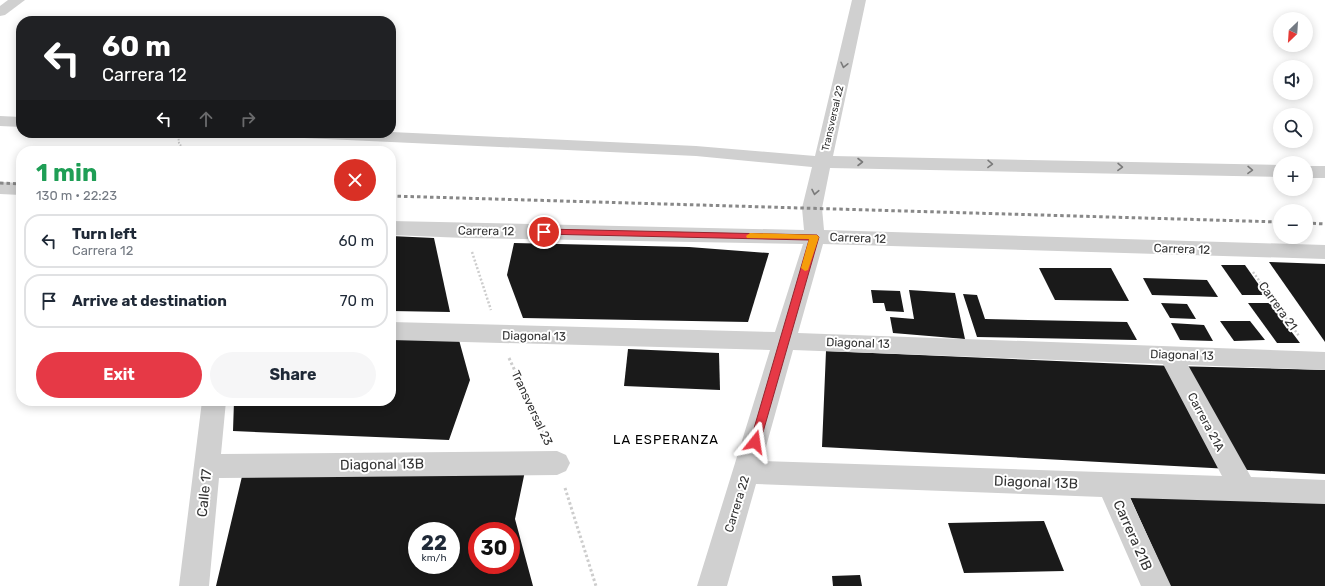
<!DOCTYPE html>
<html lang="en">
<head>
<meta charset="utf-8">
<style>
	:root { --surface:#fff; --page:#f6f6f7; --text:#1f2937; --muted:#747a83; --line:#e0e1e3; --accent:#e63946 }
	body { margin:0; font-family:Rubik,sans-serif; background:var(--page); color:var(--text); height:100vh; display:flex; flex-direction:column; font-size:15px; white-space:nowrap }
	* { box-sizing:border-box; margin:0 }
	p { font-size:13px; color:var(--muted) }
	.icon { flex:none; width:22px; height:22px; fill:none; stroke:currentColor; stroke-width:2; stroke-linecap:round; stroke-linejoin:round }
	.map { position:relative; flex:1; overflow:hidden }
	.sheet { position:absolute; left:16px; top:146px; width:380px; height:260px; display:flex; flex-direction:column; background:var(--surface); border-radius:16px; box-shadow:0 2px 10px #0003 }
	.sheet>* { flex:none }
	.guide { position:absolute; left:16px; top:16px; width:380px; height:122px; border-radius:16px; box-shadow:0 2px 10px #0003; background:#202124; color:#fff; overflow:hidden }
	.needle { width:26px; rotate:205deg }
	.tools { position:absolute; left:1273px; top:12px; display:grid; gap:8px }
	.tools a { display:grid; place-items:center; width:40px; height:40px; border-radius:50%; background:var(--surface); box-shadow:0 2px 10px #0003; font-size:20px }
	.speed { position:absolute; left:408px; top:522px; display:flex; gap:8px; font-size:20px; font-weight:700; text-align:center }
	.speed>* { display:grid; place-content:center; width:52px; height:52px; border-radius:50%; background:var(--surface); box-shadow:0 2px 10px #0003; line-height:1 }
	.speed small { font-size:10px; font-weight:400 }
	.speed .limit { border:6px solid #d22; background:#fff; color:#111 }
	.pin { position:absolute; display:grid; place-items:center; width:34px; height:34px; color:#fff; margin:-17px; border:2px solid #fff; border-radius:50%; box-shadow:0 1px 4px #0007 }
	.me { position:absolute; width:44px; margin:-22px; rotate:15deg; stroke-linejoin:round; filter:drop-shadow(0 0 3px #0008) }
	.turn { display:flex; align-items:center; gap:14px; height:84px; padding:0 20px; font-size:18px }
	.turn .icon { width:52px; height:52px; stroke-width:2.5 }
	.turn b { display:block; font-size:28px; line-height:34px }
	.lanes { display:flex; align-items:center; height:38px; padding:0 20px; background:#0003; justify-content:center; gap:20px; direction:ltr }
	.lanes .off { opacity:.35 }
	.round { display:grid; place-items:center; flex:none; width:42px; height:42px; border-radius:21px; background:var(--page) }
	.overview { display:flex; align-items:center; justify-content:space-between; height:68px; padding:0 20px }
	h1 { font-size:24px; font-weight:700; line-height:30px; color:#1e9e55 }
	.cta { display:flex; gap:8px; margin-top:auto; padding:8px 20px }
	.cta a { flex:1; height:46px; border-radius:24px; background:var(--accent); color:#fff; font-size:16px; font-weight:700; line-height:46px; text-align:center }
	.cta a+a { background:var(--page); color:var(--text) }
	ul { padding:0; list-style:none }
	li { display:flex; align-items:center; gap:12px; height:54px; margin:0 8px 6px; padding:0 12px; border:2px solid var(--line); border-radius:16px }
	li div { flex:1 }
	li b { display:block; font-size:15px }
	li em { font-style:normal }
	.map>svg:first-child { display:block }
</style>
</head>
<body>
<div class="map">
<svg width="1325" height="586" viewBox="0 0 1325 586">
	<rect width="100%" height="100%" fill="#fff"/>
	<!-- building -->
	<g fill="#1a1a1a" fill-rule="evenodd">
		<path d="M391 236 434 238 450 312 391 311Z"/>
		<path d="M514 243 689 247 769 253 748 322 523 318 507 275Z"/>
		<path d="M1269 262 1325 264V342Z"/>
		<path d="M1221 265H1245L1266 295H1242Z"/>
		<path d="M1039 268H1111L1129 301 1055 300Z"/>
		<path d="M1143 278 1207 280 1218 297 1152 295Z"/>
		<path d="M871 290 900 291 904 312 886 311 884 303H873Z"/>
		<path d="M909 290 955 293 965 339 893 333 890 317 914 319Z"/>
		<path d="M963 294 977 295 985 319 1127 322 1137 340 977 337Z"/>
		<path d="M1161 303 1187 304 1196 319 1170 318Z"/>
		<path d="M1248 303H1270L1300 343H1277Z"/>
		<path d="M1220 321H1250L1265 340 1234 341Z"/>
		<path d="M1171 323 1204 325 1213 341 1180 340Z"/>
		<path d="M391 338 459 340 470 380 449 440 233 431 234 401H391Z"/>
		<path d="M628 349 719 353 720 390 624 386Z"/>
		<path d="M826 351 1173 366 1325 370V474L822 447Z"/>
		<path d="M244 468 525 471 515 519 533 586H216ZM417 531H451V565H417ZM477 531H511V565H477Z"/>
		<path d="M1125 486 1325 499V586H1170Z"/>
		<path d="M1044 521 1064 571 964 573 948 523Z"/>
		<path d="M860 575 862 586H833L832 576Z"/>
	</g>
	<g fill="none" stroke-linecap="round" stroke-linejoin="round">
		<!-- path-far2 -->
		<path stroke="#cdcdcd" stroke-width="2" stroke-dasharray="1.5 1.5" stroke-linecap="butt" d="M178 133 179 143 184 150"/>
		<!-- path-far1 -->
		<g stroke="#cdcdcd" stroke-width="2.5" stroke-dasharray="2 2" stroke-linecap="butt">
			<path d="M183 149 184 151"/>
			<path d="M472 252 491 310"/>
			<path d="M1253 272 1299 336"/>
		</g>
		<!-- path -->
		<g stroke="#cdcdcd" stroke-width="3" stroke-dasharray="2.5 2.5" stroke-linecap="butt">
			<path d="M509 358 546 437"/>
			<path d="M565 488 596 586"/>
		</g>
		<!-- minor -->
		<g fill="#d0d0d0" fill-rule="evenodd">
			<path d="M8 0H25L5 15 0 16V6Z"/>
			<path d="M852 0H866L833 156 1280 165V177L830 168 822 208 824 230 1325 245V259L823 244 798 333 1325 352V370L1188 365 1251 477 1325 480V504L1130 498 1171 586H1141L1102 497 756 484 727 586H697L770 350 391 340V322L775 332 803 244 465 238 391 235V221L804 230 802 208 812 167 696 156 304 138 298 137 295 133 391 132 696 146 815 156ZM793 350 1163 364 1222 476 762 461Z"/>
			<path d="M0 116 21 117V127L0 126Z"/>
			<rect x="1306" y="166" width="19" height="12"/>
			<path d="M0 182 21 183V195L0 194Z"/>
			<path d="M202 401H226L221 454 557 451 566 455 570 463 566 471 557 475 219 478 209 586H179Z"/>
		</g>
		<!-- rail -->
		<g stroke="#888" stroke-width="3" stroke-dasharray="3.5 3" stroke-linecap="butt">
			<path d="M0 183 21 184"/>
			<path d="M391 196 1280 222"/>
			<path d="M1306 223 1325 224"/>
		</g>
	</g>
	<!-- one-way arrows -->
	<defs><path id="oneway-chevron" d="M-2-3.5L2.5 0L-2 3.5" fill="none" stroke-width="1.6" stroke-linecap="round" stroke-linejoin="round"/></defs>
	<g stroke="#7a7a7a">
		<use href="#oneway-chevron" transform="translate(844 65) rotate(103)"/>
		<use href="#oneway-chevron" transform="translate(860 162)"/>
		<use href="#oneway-chevron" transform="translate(990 164) rotate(1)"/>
		<use href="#oneway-chevron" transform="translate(1120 167) rotate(1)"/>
		<use href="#oneway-chevron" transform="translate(1250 170) rotate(1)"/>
		<use href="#oneway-chevron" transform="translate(815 192) rotate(101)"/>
	</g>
	<!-- route -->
	<path fill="#e63946" stroke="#96252e" d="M544 229 817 235 819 237 759 446H751L750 442 809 240 541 234V230Z"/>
	<!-- slow -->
	<path fill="#f59e0b" d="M750 233 817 235 819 237 808 270 805 271 801 268 809 239 747 238 746 236Z"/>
	<g text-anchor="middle" stroke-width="4" stroke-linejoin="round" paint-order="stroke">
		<!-- far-street labels -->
		<g font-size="10" fill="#333" stroke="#fff">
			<text transform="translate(832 118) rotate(-77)" y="4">Transversal 22</text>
		</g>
		<!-- street labels -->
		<g font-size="12" fill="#333" stroke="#fff">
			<text transform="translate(486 231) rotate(1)" y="4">Carrera 12</text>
			<text transform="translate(858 238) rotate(2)" y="4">Carrera 12</text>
			<text transform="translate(1182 249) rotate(2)" y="4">Carrera 12</text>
			<text transform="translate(1278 306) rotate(54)" y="4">Carrera 21</text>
			<text transform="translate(534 336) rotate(1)" y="4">Diagonal 13</text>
			<text transform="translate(858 343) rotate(2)" y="4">Diagonal 13</text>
			<text transform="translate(1182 355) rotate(2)" y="4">Diagonal 13</text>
			<text transform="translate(532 408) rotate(65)" y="4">Transversal 23</text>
			<text transform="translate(1206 422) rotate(62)" y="4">Carrera 21A</text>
			<text transform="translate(737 504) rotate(-73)" y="4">Carrera 22</text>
		</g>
		<!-- neighbourhood labels -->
		<g font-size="13" letter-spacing="1" fill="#000" stroke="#fff">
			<text x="666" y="444">LA ESPERANZA</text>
		</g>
		<!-- near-street labels -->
		<g font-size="14" fill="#333" stroke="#fff">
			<text transform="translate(382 464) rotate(-1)" y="5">Diagonal 13B</text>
			<text transform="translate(1036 482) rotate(2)" y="5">Diagonal 13B</text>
			<text transform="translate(204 493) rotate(-84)" y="5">Calle 17</text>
			<text transform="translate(1133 535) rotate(66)" y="5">Carrera 21B</text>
		</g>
	</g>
</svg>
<div class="tools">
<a><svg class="needle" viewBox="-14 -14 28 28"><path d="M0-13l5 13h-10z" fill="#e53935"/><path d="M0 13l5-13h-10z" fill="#747a83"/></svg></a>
<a><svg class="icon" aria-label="sound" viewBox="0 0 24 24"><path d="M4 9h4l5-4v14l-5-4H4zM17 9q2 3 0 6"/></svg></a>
<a><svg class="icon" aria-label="search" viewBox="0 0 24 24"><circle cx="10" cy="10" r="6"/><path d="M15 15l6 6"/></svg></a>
<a>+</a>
<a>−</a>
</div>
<div class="speed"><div>22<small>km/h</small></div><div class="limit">30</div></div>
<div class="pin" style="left:544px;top:232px;background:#d93025"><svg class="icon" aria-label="arrive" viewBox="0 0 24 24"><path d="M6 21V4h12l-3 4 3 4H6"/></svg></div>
<svg class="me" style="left:755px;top:442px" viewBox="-20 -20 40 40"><path d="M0-17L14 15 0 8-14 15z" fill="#e63946" stroke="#fff" stroke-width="4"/></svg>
<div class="guide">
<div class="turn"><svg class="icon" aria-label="left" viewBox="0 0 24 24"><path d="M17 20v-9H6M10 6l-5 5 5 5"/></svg><div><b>60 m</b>Carrera 12</div></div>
<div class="lanes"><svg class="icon" aria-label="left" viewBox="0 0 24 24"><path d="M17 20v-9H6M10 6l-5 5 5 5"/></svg><svg class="icon off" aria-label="ahead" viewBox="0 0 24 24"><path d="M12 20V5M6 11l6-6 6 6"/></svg><svg class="icon off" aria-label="right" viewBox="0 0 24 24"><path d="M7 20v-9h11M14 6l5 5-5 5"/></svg></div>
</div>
<section class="sheet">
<div class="overview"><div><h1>1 min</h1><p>130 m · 22:23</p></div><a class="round" style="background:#d93025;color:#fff"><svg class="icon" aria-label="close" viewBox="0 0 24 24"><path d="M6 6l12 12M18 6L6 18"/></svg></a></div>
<ul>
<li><svg class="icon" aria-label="left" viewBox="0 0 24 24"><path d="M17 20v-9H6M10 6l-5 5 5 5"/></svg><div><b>Turn left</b><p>Carrera 12</p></div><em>60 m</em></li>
<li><svg class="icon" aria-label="arrive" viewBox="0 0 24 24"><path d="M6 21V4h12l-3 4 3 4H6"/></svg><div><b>Arrive at destination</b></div><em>70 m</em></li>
</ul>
<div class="cta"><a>Exit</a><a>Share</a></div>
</section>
</div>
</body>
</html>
